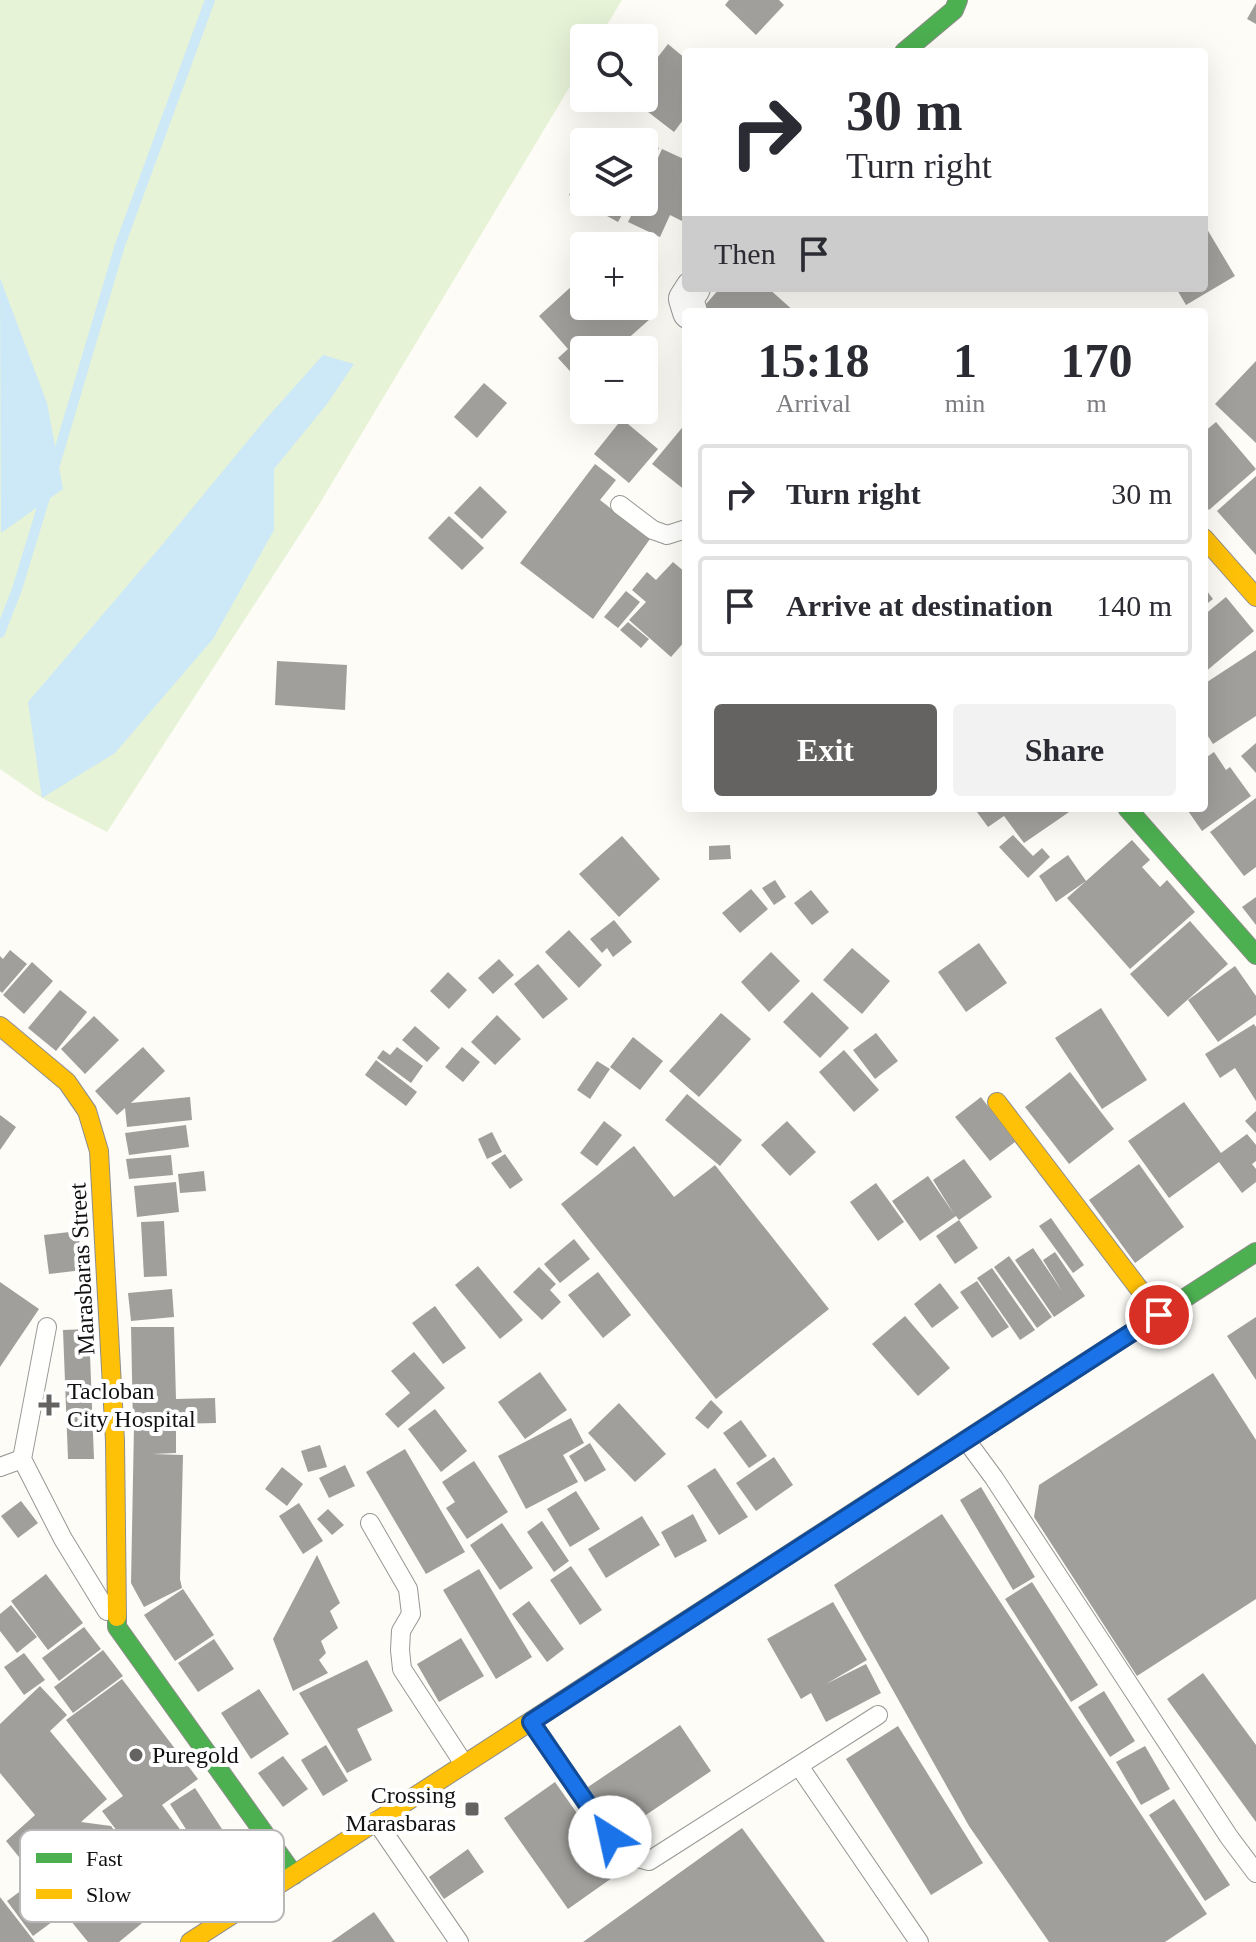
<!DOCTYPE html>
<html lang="en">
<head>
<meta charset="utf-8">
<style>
	:root { --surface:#fff; --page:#f2f2f3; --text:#2b2b33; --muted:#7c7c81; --line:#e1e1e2; --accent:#646362 }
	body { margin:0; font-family:Georgia,serif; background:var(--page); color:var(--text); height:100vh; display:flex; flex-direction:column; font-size:30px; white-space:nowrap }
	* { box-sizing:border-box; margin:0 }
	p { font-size:26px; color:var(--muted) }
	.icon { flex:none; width:44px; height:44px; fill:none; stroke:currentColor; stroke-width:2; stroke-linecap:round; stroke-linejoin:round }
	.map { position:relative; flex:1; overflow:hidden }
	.details { position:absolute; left:682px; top:308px; width:526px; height:504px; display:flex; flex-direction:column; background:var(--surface); border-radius:8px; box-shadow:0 8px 32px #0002 }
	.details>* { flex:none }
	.guide { position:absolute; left:682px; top:48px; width:526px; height:244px; border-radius:8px; box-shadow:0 8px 32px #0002; background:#fff; color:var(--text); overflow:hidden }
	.fabs { position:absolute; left:570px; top:24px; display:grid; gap:16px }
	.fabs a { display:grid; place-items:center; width:88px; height:88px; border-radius:8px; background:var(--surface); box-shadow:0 8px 32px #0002; font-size:40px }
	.pin { position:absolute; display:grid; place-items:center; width:68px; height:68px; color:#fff; margin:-34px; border:4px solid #fff; border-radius:50%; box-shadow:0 2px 8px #0007 }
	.me { position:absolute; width:88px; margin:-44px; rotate:325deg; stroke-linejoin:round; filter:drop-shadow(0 0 6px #0008) }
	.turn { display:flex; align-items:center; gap:28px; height:168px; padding:0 32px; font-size:36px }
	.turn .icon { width:104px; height:104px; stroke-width:2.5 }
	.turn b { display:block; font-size:56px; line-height:68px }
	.then { display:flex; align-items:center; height:76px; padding:0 32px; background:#0003; gap:16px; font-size:30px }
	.eta { display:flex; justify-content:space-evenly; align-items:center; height:136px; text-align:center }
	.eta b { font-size:48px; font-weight:700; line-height:56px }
	.primary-button { display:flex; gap:16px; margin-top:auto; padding:16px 32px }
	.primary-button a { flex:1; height:92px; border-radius:8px; background:var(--accent); color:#fff; font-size:32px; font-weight:700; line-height:92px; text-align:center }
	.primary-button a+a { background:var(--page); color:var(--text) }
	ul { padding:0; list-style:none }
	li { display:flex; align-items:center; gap:24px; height:100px; margin:0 16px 12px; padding:0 16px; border:4px solid var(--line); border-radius:8px }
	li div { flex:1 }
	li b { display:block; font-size:30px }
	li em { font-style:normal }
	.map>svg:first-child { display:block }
</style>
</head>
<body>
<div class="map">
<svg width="1256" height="1942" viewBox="0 0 1256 1942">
	<rect width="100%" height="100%" fill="#fdfcf7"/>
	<!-- green -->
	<path fill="#e7f3d7" d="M0 0H622L599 38H584V63L317 508 107 832 42 798 0 769Z"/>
	<!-- water -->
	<g fill="#cde8f7">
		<path d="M0 278 47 403 63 489 1 533Z"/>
		<path d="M323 355 354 364 327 404 274 469V530L213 639 115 753 42 798 28 702 162 545 264 421Z"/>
	</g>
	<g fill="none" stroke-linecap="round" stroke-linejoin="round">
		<!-- stream -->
		<g stroke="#cde8f7" stroke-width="10">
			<path d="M54 468 120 245 210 0"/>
			<path d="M0 633 17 589 47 491"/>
		</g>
	</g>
	<!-- building -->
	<g fill="#a19f9c">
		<path d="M729 0H779L784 5 756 35 725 5Z"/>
		<path d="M1256 3V24L1247 19Z"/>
		<path d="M668 44 686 59V116L674 132 630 98H644V75Z"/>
		<path d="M645 140 659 148 644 175V142Z"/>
		<path d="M662 149 686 160V223L670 215 660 237 628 222 638 202H644V188Z"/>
		<path d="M584 168V202H629L618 222 569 195Z"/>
		<path d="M1204 224 1235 276 1186 305 1176 288H1204Z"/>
		<path d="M584 275V306H619L626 314 635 306H638L650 319 615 350H584V377L579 381 558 358 568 349 539 316Z"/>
		<path d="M720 288H768L795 312H699Z"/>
		<path d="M1256 361V443L1215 404Z"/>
		<path d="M484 383 507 403 477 438 454 417Z"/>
		<path d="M622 419 658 449 629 483 594 454Z"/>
		<path d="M1216 422 1256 469 1209 510 1204 504V432Z"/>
		<path d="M686 423V491L652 464Z"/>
		<path d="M595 464 616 480 600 500 650 539 593 619 520 563Z"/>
		<path d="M1256 476V555L1217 511Z"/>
		<path d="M480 486 507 512 482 539 454 513Z"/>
		<path d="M449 516 484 548 462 570 428 538Z"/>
		<path d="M673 562 686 573V640L671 657 629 620 646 602 632 590 647 572 656 580Z"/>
		<path d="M1204 587 1213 599 1204 606Z"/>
		<path d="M626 591 640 602 618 628 604 617Z"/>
		<path d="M1226 597 1254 631 1204 673V615Z"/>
		<path d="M628 622 649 639 641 648 620 630Z"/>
		<path d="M1256 650V716L1213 744 1204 730V684Z"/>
		<path d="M277 661 347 665 345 710 275 705Z"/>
		<path d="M1256 743V773L1241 756Z"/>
		<path d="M1214 752 1226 770 1230 767 1251 796 1202 831 1186 808H1204V759Z"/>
		<path d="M1256 798V867L1244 876 1210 832Z"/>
		<path d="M974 808H1075L1024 843 1004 816 988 827Z"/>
		<path d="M1013 835 1033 856 1042 848 1050 857 1028 878 999 847Z"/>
		<path d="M622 836 660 879 619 917 579 874Z"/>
		<path d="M1132 840 1150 860 1142 867 1160 887 1167 880 1195 912 1130 969 1067 898 1086 881 1056 902 1039 876 1068 855 1086 881Z"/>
		<path d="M730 845 731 859 709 860V846Z"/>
		<path d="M775 880 786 897 774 905 762 888Z"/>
		<path d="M751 889 768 909 740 933 722 913Z"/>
		<path d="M811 890 829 912 812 925 794 903Z"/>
		<path d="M1256 897V925L1242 907Z"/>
		<path d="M614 920 632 942 613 957 607 948 602 953 590 939Z"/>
		<path d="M1190 921 1228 964 1168 1017 1130 974Z"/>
		<path d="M569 930 602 965 579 988 545 952Z"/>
		<path d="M979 943 1007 983 966 1012 938 972Z"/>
		<path d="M852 948 890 981 862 1014 823 980Z"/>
		<path d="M10 950 27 964 2 993 0 991V956L3 959Z"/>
		<path d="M771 952 800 981 769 1012 741 982Z"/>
		<path d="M499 959 514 975 493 994 478 978Z"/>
		<path d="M32 962 53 981 24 1014 3 995Z"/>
		<path d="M538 964 568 999 543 1019 514 984Z"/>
		<path d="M1235 966 1256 996V1015L1218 1042 1188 1000Z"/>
		<path d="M448 972 467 990 449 1009 430 991Z"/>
		<path d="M60 990 87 1012 56 1051 28 1028Z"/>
		<path d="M812 992 849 1028 820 1058 783 1022Z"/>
		<path d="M1101 1008 1147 1080 1102 1109 1055 1038Z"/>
		<path d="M721 1013 751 1039 699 1097 669 1071Z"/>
		<path d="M497 1015 521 1039 495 1065 471 1042Z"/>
		<path d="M94 1016 119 1040 85 1074 61 1049Z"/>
		<path d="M1254 1024 1256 1027V1101L1235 1068 1220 1078 1205 1054Z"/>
		<path d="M415 1026 440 1048 427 1062 402 1040Z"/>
		<path d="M876 1033 898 1061 875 1079 853 1050Z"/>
		<path d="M633 1037 663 1061 640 1090 610 1067Z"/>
		<path d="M143 1047 165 1071 131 1103 190 1097 192 1120 127 1127 125 1108 117 1115 95 1091Z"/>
		<path d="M397 1047 423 1066 411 1083 377 1058 383 1050 390 1055Z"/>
		<path d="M462 1047 480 1062 463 1082 445 1067Z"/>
		<path d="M844 1050 879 1090 854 1112 819 1072Z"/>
		<path d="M376 1060 417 1092 406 1106 365 1075Z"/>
		<path d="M597 1061 610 1069 590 1099 577 1090Z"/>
		<path d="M1070 1072 1114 1129 1069 1164 1025 1107Z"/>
		<path d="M687 1094 742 1140 720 1166 665 1120Z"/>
		<path d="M981 1097 1015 1142 990 1161 955 1117Z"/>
		<path d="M1184 1102 1221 1153 1247 1134 1256 1145V1161L1252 1164 1256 1169V1182L1242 1193 1219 1162 1169 1198 1128 1141Z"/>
		<path d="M1256 1111V1133L1245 1121Z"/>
		<path d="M0 1115 16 1127 0 1150Z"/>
		<path d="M604 1121 622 1135 597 1166 580 1153Z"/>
		<path d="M787 1121 816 1152 790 1176 761 1145Z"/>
		<path d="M186 1125 189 1147 129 1155 125 1133Z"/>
		<path d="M492 1132 502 1152 487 1159 478 1139Z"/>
		<path d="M634 1146 674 1197 715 1165 829 1309 716 1399 561 1204Z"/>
		<path d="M505 1154 523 1180 510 1189 491 1163Z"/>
		<path d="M171 1155 173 1175 129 1179 126 1159Z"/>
		<path d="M964 1159 992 1197 959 1220 956 1216 920 1241 892 1201 928 1176 954 1214 933 1180Z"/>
		<path d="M1139 1164 1184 1227 1135 1263 1089 1200Z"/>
		<path d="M204 1171 206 1191 180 1193 178 1174Z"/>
		<path d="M176 1182 179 1212 137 1217 134 1186Z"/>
		<path d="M876 1183 904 1222 878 1241 850 1202Z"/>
		<path d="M1051 1218 1084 1265 1073 1273 1039 1226Z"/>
		<path d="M959 1220 978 1248 955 1264 936 1236Z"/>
		<path d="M164 1221 167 1276 144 1277 141 1222Z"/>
		<path d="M78 1231 83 1270 49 1274 44 1235Z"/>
		<path d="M574 1239 590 1259 560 1283 544 1264Z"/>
		<path d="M1033 1248 1062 1291 1043 1260 1055 1252 1085 1296 1054 1317 1015 1260Z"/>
		<path d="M1009 1256 1052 1317 1037 1328 994 1267Z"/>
		<path d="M478 1266 523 1320 500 1339 455 1285Z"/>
		<path d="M539 1267 556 1284 550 1290 561 1302 542 1320 513 1292Z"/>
		<path d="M992 1268 1035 1330 1020 1340 977 1278Z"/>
		<path d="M598 1272 631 1315 603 1338 568 1295Z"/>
		<path d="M977 1281 1009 1327 992 1338 960 1292Z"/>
		<path d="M0 1282 39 1309 0 1367Z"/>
		<path d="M940 1283 959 1308 932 1328 914 1304Z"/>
		<path d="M172 1289 174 1317 131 1321 128 1293Z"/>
		<path d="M435 1306 466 1348 443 1364 412 1323Z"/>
		<path d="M905 1316 950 1368 918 1396 872 1344Z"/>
		<path d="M1256 1317V1380L1227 1336Z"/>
		<path d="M131 1327H174L176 1399 215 1398 216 1423 133 1425Z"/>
		<path d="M89 1329 94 1459H68L63 1330Z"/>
		<path d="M414 1352 445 1388 398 1428 385 1414 410 1393 391 1371Z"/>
		<path d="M540 1372 567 1410 525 1439 498 1402Z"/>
		<path d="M1213 1373 1256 1440V1599L1137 1676 1034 1517 1039 1485Z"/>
		<path d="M711 1400 723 1412 708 1429 695 1418Z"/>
		<path d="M619 1403 666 1454 635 1482 588 1433Z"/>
		<path d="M435 1409 467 1451 441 1472 408 1429Z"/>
		<path d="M571 1418 584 1443 563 1455 578 1482 526 1509 498 1456Z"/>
		<path d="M741 1420 767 1456 749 1468 723 1433Z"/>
		<path d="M134 1426H176V1453L152 1454 183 1455 180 1579 182 1588 144 1607 131 1583Z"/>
		<path d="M590 1443 606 1470 585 1482 569 1456Z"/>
		<path d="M320 1445 327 1467 308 1472 301 1451Z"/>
		<path d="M405 1449 465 1552 426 1574 366 1472Z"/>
		<path d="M774 1457 793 1485 756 1511 736 1483Z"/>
		<path d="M474 1461 508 1512 467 1539 446 1508 455 1502 442 1482Z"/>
		<path d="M345 1465 355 1486 329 1498 319 1478Z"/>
		<path d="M282 1467 303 1484 287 1506 265 1489Z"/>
		<path d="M715 1468 748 1517 719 1535 687 1486Z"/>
		<path d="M981 1487 1035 1577 1013 1590 960 1500Z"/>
		<path d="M576 1491 600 1529 570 1547 547 1509Z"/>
		<path d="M21 1501 38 1523 18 1538 1 1516Z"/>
		<path d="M299 1503 323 1541 303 1554 279 1516Z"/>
		<path d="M328 1509 344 1525 332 1535 317 1519Z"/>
		<path d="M693 1514 707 1541 675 1558 661 1532Z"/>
		<path d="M942 1514 1207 1914 1165 1942H1049L969 1826 834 1585Z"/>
		<path d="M642 1516 660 1545 606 1578 588 1549Z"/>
		<path d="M542 1521 569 1561 554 1572 527 1532Z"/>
		<path d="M502 1523 533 1568 500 1590 470 1545Z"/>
		<path d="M317 1555 340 1603 330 1611 338 1628 321 1641 326 1653 319 1660 328 1673 293 1691 273 1639Z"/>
		<path d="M571 1566 602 1610 580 1625 550 1580Z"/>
		<path d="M479 1569 532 1657 496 1679 443 1590Z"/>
		<path d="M46 1574 83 1623 48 1650 11 1601Z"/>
		<path d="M1032 1582 1098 1685 1071 1702 1005 1599Z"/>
		<path d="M183 1589 214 1635 175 1661 144 1615Z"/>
		<path d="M529 1601 564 1649 547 1662 512 1614Z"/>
		<path d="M833 1602 867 1660 826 1684 866 1664 881 1693 826 1722 811 1693 801 1699 767 1639Z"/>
		<path d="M11 1605 37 1637 17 1653 0 1631V1614Z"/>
		<path d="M84 1627 101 1649 59 1681 42 1658Z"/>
		<path d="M461 1638 484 1676 439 1702 417 1664Z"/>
		<path d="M214 1639 234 1669 198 1692 178 1663Z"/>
		<path d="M103 1650 123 1676 73 1713 54 1687Z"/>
		<path d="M24 1653 45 1680 24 1695 4 1667Z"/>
		<path d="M367 1660 393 1711 357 1729 372 1760 347 1773 299 1693Z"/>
		<path d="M1203 1673 1256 1745V1822L1167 1699Z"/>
		<path d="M122 1679 198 1779 162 1805 182 1832 141 1863 102 1811 123 1796 66 1720Z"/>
		<path d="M40 1686 67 1715 50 1731 107 1799 81 1822 111 1826 169 1901 119 1942H88L6 1841 35 1815 0 1773V1724Z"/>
		<path d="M259 1689 289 1734 251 1759 221 1713Z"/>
		<path d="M1104 1691 1135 1741 1110 1757 1078 1707Z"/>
		<path d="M680 1725 711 1771 637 1821 627 1805 608 1817 588 1787Z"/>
		<path d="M898 1726 983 1863 931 1895 846 1759Z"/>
		<path d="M326 1745 348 1781 323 1796 301 1760Z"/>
		<path d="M1145 1746 1170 1789 1141 1805 1116 1762Z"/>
		<path d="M283 1756 308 1789 283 1807 258 1773Z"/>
		<path d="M555 1782 619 1873 568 1909 504 1818Z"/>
		<path d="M195 1788 243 1861 174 1906 146 1862 189 1834 170 1804Z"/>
		<path d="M1174 1799 1230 1885 1205 1901 1149 1815Z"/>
		<path d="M742 1828 825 1942H583Z"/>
		<path d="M468 1849 484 1872 444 1899 429 1877Z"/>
		<path d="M30 1884 56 1919 33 1936 7 1901Z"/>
		<path d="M0 1897 35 1942H0Z"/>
		<path d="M374 1912 395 1942H331Z"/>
	</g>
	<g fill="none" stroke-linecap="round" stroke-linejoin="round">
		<!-- lane casing -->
		<g stroke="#979795" stroke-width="20">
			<g id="lane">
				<path d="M620 505 653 530 667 535 686 529"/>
				<path d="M47 1327 22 1459 63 1539 107 1611"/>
				<path d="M966 1440 994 1478 1229 1837 1256 1873"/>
				<path d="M0 1467 22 1459"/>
				<path d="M370 1523 408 1589 411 1614 401 1631 400 1650 402 1669 464 1764"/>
				<path d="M531 1722 610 1837 627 1855 649 1861 878 1715"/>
				<path d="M799 1766 919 1942"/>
				<path d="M376 1821 459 1942"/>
			</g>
		</g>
		<!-- street casing -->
		<g stroke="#979795" stroke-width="36">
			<path id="street" d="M690 312 686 299 693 288"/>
		</g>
		<!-- fast casing -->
		<g stroke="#8e8d8b" stroke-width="20">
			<g id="fast">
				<path d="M904 52 954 10 958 0"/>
				<path d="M1127 808 1256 955"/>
				<path d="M117 1617V1627L294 1875"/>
				<path d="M630 1657 1256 1252"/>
			</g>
		</g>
		<!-- slow casing -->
		<g stroke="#8e8d8b" stroke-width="20">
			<g id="slow">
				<path d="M1204 538 1256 597"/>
				<path d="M0 1026 67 1082 87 1111 99 1151 115 1441 117 1617"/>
				<path d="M997 1102 1159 1315"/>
				<path d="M190 1942 630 1657"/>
			</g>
		</g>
		<!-- lane -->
		<use href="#lane" stroke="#fffffe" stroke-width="18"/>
		<!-- street -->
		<use href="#street" stroke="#fffffe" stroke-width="34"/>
		<!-- fast -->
		<use href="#fast" stroke="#4caf50" stroke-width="18"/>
		<!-- slow -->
		<use href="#slow" stroke="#ffc107" stroke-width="18"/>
	</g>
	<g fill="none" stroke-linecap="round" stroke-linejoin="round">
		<!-- route casing -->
		<g stroke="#114b97" stroke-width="20">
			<path id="route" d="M610 1837 531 1722 1159 1315"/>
		</g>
		<!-- route -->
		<use href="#route" stroke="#1a73e8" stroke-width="14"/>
	</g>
	<!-- markers -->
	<g fill="#646362" stroke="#fff" stroke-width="3">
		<path d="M45 1393h8v8h8v8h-8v8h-8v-8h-8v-8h8z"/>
		<circle cx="136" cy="1755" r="8"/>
		<rect x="464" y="1801" width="16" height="16" rx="4"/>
	</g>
	<g text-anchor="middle" stroke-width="8" stroke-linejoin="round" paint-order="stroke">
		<!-- street labels -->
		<g font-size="24" fill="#111" stroke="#fff">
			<text transform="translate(82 1269) rotate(-93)" y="8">Marasbaras Street</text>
		</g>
		<!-- poi labels -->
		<g font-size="24" fill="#111" stroke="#fff" text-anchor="start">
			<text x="67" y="1399">Tacloban<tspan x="67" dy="28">City Hospital</tspan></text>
			<text x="152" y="1763">Puregold</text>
			<text x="456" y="1803" text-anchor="end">Crossing<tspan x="456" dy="28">Marasbaras</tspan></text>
		</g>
	</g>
	<!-- legend -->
	<rect x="20" y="1830" width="264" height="92" rx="12" fill="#fff" stroke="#b8b8b8" stroke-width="2"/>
	<rect x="36" y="1853" width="36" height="10" fill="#4caf50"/>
	<rect x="36" y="1889" width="36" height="10" fill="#ffc107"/>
	<g font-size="22" fill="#111">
		<text x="86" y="1866">Fast</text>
		<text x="86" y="1902">Slow</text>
	</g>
</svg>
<div class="fabs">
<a><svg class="icon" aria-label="search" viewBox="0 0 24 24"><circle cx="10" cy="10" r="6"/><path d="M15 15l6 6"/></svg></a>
<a><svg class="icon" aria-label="layers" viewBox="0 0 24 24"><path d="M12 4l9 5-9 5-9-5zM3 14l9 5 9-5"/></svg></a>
<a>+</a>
<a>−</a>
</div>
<div class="pin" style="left:1159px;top:1315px;background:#d93025"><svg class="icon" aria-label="arrive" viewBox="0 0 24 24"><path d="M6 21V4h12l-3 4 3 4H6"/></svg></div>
<svg class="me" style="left:610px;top:1837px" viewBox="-20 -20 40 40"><circle r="19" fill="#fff"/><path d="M0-13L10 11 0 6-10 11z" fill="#1a73e8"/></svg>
<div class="guide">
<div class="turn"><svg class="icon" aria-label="right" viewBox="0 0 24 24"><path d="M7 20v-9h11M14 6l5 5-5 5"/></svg><div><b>30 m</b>Turn right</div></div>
<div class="then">Then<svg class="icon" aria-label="arrive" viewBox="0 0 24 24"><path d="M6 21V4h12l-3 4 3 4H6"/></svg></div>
</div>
<section class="details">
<div class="eta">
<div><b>15:18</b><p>Arrival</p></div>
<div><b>1</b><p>min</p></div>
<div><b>170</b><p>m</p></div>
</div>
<ul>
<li><svg class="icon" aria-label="right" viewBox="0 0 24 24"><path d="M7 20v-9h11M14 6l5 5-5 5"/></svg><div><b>Turn right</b></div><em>30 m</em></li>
<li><svg class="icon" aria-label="arrive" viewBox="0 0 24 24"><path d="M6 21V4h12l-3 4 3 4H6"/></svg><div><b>Arrive at destination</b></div><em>140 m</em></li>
</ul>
<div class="primary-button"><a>Exit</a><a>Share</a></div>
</section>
</div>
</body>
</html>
